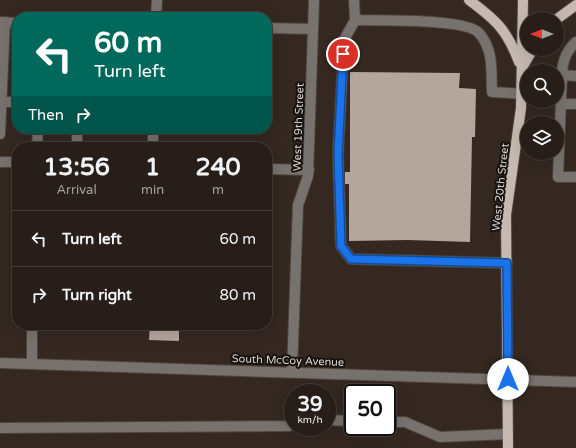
<!DOCTYPE html>
<html lang="en">
<head>
<meta charset="utf-8">
<style>
	:root { --surface:#271e19; --page:#2f2722; --text:#f1f3f6; --muted:#a4a2a2; --line:#433c38 }
	body { margin:0; font-family:"Varela Round",sans-serif; background:var(--page); color:var(--text); height:100vh; display:flex; flex-direction:column; font-size:15px; white-space:nowrap }
	* { box-sizing:border-box; margin:0 }
	p { font-size:13px; color:var(--muted) }
	.icon { flex:none; width:22px; height:22px; fill:none; stroke:currentColor; stroke-width:2; stroke-linecap:round; stroke-linejoin:round }
	.map { position:relative; flex:1; overflow:hidden }
	.sheet { position:absolute; left:12px; top:142px; width:260px; height:188px; display:flex; flex-direction:column; background:var(--surface); border-radius:16px; box-shadow:0 4px 16px #0002,0 0 0 1px var(--line) }
	.sheet>* { flex:none }
	.banner { position:absolute; left:12px; top:12px; width:260px; height:122px; border-radius:16px; box-shadow:0 4px 16px #0002,0 0 0 1px var(--line); background:#00695c; color:#fff; overflow:hidden }
	.needle { width:26px; rotate:270deg }
	.tools { position:absolute; left:520px; top:12px; display:grid; gap:8px }
	.tools a { display:grid; place-items:center; width:44px; height:44px; border-radius:50%; background:var(--surface); box-shadow:0 4px 16px #0002,0 0 0 1px var(--line); font-size:20px }
	.speed { position:absolute; left:284px; top:384px; display:flex; gap:8px; font-size:20px; font-weight:700; text-align:center }
	.speed>* { display:grid; place-content:center; width:52px; height:52px; border-radius:50%; background:var(--surface); box-shadow:0 4px 16px #0002,0 0 0 1px var(--line); line-height:1 }
	.speed small { font-size:10px; font-weight:400 }
	.speed .limit { border:2px solid #111; border-radius:6px; background:#fff; color:#111 }
	.pin { position:absolute; display:grid; place-items:center; width:34px; height:34px; color:#fff; margin:-17px; border:2px solid #fff; border-radius:50%; box-shadow:0 1px 4px #0007 }
	.me { position:absolute; width:44px; margin:-22px; rotate:0deg; stroke-linejoin:round; filter:drop-shadow(0 0 3px #0008) }
	.turn { display:flex; align-items:center; gap:14px; height:84px; padding:0 16px; font-size:18px }
	.turn .icon { width:52px; height:52px; stroke-width:2.5 }
	.turn b { display:block; font-size:28px; line-height:34px }
	.then { display:flex; align-items:center; height:38px; padding:0 16px; background:#0003; gap:8px; font-size:15px }
	.eta { display:flex; justify-content:space-evenly; align-items:center; height:68px; text-align:center }
	.eta b { font-size:24px; font-weight:700; line-height:28px }
	ul { padding:0; list-style:none }
	li { display:flex; align-items:center; gap:12px; height:56px; padding:0 16px; border-top:1px solid var(--line) }
	li div { flex:1 }
	li b { display:block; font-size:15px }
	li em { font-style:normal }
	.map>svg:first-child { display:block }
</style>
</head>
<body>
<div class="map">
<svg width="576" height="448" viewBox="0 0 576 448">
	<rect width="100%" height="100%" fill="#342821"/>
	<!-- building -->
	<g fill="#b5a69d">
		<path d="M350 72 460 73 459 88 476 89 475 137H472L470 242 408 240 349 241V184H345V172H350Z"/>
		<path d="M150 325H179V341L149 340Z"/>
	</g>
	<g fill="none" stroke-linecap="round" stroke-linejoin="round">
		<!-- minor casing -->
		<g stroke="#4f443d" stroke-width="12">
			<g id="minor">
				<path d="M354 0 355 20C378 21 466 18 479 33 494 50 491 71 492 92L527 94"/>
				<path d="M156 17 157 0"/>
				<path d="M355 20 344 40 338 154 341 246 351 259 507 263"/>
				<path d="M0 22 17 23"/>
				<path d="M267 28 313 29"/>
				<path d="M562 75C562 62 566 51 576 42"/>
				<path d="M576 76 562 75 558 177H576"/>
				<path d="M2 102H17"/>
				<path d="M561 104H576"/>
				<path d="M0 134 5 22"/>
				<path d="M37 147 38 129"/>
				<path d="M77 147V129"/>
				<path d="M153 147V129"/>
				<path d="M0 162H17"/>
				<path d="M267 169 309 170"/>
				<path d="M0 363 576 382"/>
				<path d="M32 364V325"/>
				<path d="M292 372 298 205 308 176 314 0"/>
				<path d="M327 420 353 421"/>
				<path d="M387 422H405L440 437 508 434"/>
				<path d="M0 428 289 426 293 423"/>
			</g>
		</g>
		<!-- major casing -->
		<g stroke="#4f443d" stroke-width="12">
			<g id="major">
				<path d="M469 0C496 20 507 30 519 62"/>
				<path d="M557 19 576 5"/>
				<path d="M523 66 533 49"/>
				<path d="M508 448 506 215 521 108 523 0"/>
			</g>
		</g>
		<!-- minor -->
		<use href="#minor" stroke="#78726e" stroke-width="10"/>
		<!-- major -->
		<use href="#major" stroke="#c5b9b1" stroke-width="10"/>
	</g>
	<g fill="none" stroke-linecap="round" stroke-linejoin="round">
		<!-- route casing -->
		<g stroke="#114b97" stroke-width="10">
			<path id="route" d="M343 54 338 154 341 246 351 259 507 263 508 379"/>
		</g>
		<!-- route -->
		<use href="#route" stroke="#1a73e8" stroke-width="7"/>
	</g>
	<g text-anchor="middle" stroke-width="4" stroke-linejoin="round" paint-order="stroke">
		<!-- street labels -->
		<g font-size="11" fill="#dbd4cf" stroke="#17120f">
			<text transform="translate(298 127) rotate(-88)" y="4">West 19th Street</text>
			<text transform="translate(500 187) rotate(-84)" y="4">West 20th Street</text>
			<text transform="translate(288 360) rotate(2)" y="4">South McCoy Avenue</text>
		</g>
	</g>
</svg>
<div class="tools">
<a><svg class="needle" viewBox="-14 -14 28 28"><path d="M0-13l5 13h-10z" fill="#e53935"/><path d="M0 13l5-13h-10z" fill="#a4a2a2"/></svg></a>
<a><svg class="icon" aria-label="search" viewBox="0 0 24 24"><circle cx="10" cy="10" r="6"/><path d="M15 15l6 6"/></svg></a>
<a><svg class="icon" aria-label="layers" viewBox="0 0 24 24"><path d="M12 4l9 5-9 5-9-5zM3 14l9 5 9-5"/></svg></a>
</div>
<div class="speed"><div>39<small>km/h</small></div><div class="limit">50</div></div>
<div class="pin" style="left:343px;top:54px;background:#d93025"><svg class="icon" aria-label="arrive" viewBox="0 0 24 24"><path d="M6 21V4h12l-3 4 3 4H6"/></svg></div>
<svg class="me" style="left:508px;top:379px" viewBox="-20 -20 40 40"><circle r="19" fill="#fff"/><path d="M0-13L10 11 0 6-10 11z" fill="#1a73e8"/></svg>
<div class="banner">
<div class="turn"><svg class="icon" aria-label="left" viewBox="0 0 24 24"><path d="M17 20v-9H6M10 6l-5 5 5 5"/></svg><div><b>60 m</b>Turn left</div></div>
<div class="then">Then<svg class="icon" aria-label="right" viewBox="0 0 24 24"><path d="M7 20v-9h11M14 6l5 5-5 5"/></svg></div>
</div>
<section class="sheet">
<div class="eta">
<div><b>13:56</b><p>Arrival</p></div>
<div><b>1</b><p>min</p></div>
<div><b>240</b><p>m</p></div>
</div>
<ul>
<li><svg class="icon" aria-label="left" viewBox="0 0 24 24"><path d="M17 20v-9H6M10 6l-5 5 5 5"/></svg><div><b>Turn left</b></div><em>60 m</em></li>
<li><svg class="icon" aria-label="right" viewBox="0 0 24 24"><path d="M7 20v-9h11M14 6l5 5-5 5"/></svg><div><b>Turn right</b></div><em>80 m</em></li>
</ul>
</section>
</div>
</body>
</html>
